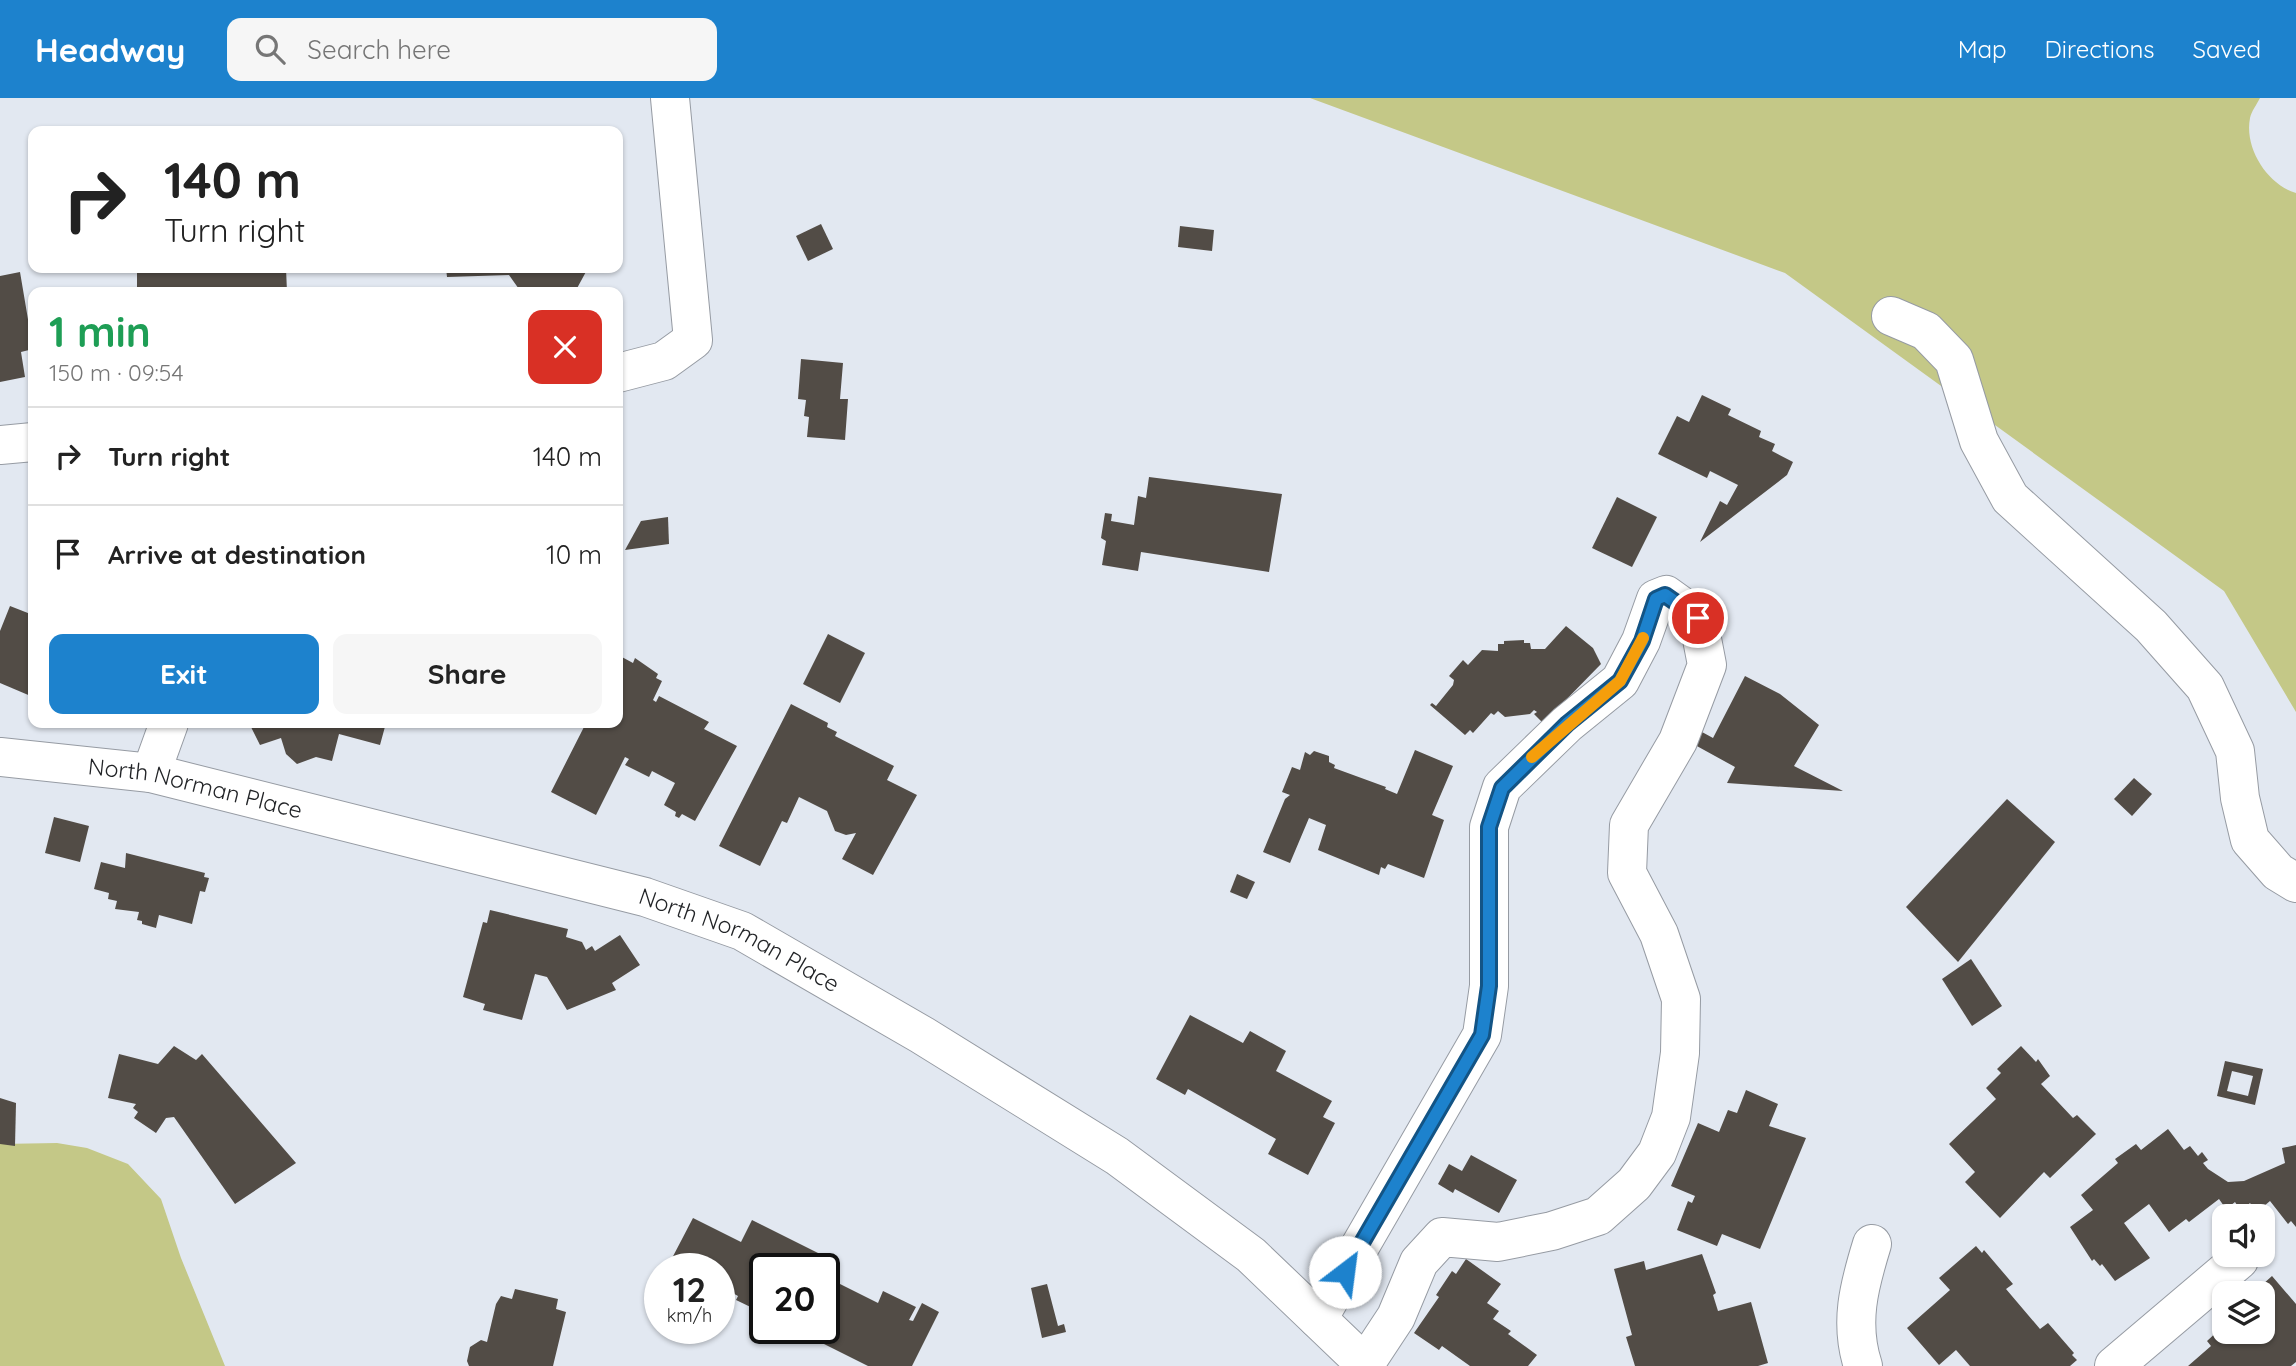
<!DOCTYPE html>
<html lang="en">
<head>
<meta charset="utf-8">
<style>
	:root { --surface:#fff; --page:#f6f6f6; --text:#222; --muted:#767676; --line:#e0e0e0; --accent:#1d82cd }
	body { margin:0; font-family:Quicksand,sans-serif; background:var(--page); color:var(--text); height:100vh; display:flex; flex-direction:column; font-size:26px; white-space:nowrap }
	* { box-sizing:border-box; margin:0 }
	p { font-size:23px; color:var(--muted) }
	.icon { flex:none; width:38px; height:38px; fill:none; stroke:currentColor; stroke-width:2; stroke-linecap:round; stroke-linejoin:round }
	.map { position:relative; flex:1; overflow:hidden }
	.details { position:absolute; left:28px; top:189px; width:595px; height:441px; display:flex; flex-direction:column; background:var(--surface); border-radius:14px; box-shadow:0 2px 5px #0004 }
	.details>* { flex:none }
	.hud { position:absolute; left:28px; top:28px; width:595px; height:147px; border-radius:14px; box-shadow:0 2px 5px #0004; background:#fff; color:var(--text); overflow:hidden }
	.buttons { position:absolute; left:2212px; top:1106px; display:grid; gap:14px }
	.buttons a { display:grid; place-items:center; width:63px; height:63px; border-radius:14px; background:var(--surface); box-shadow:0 2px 5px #0004; font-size:35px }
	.speed { position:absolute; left:644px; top:1155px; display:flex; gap:14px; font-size:35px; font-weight:700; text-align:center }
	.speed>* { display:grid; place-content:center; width:91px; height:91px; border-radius:50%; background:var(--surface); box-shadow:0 2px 5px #0004; line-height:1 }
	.speed small { font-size:18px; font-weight:400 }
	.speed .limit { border:4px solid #111; border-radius:10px; background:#fff; color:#111 }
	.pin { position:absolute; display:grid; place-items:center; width:60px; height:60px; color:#fff; margin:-30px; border:4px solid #fff; border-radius:50%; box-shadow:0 2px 7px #0007 }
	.me { position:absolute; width:77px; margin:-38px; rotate:30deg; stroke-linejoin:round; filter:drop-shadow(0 0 5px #0008) }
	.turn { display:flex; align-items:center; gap:24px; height:147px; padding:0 21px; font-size:32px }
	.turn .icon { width:91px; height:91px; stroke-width:2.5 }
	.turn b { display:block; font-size:49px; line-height:60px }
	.round { display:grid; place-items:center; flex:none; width:74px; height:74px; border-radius:14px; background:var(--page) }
	.headline { display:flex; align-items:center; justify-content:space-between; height:119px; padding:0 21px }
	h1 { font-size:42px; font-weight:800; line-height:52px; color:#1e9e55 }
	.cta { display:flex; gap:14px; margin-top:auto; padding:14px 21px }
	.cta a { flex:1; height:80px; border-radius:14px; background:var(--accent); color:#fff; font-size:28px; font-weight:800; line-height:80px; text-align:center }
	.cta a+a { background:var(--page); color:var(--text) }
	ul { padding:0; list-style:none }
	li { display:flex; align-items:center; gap:21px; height:98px; padding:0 21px; border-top:2px solid var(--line) }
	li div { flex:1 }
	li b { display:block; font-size:26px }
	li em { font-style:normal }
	header { display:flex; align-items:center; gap:42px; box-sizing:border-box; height:98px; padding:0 35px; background:var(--accent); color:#fff }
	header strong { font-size:33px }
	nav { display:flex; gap:38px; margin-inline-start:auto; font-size:24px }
	.search { width:490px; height:63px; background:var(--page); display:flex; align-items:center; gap:18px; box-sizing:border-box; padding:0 24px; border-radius:14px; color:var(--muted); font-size:26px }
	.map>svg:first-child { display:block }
</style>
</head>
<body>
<header>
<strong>Headway</strong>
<div class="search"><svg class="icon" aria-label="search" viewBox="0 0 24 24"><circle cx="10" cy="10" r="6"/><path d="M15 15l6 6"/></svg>Search here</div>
<nav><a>Map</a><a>Directions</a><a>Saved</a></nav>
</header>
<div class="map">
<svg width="2296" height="1268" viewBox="0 0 2296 1268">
	<rect width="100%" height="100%" fill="#e2e8f1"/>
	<!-- grass -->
	<g fill="#c4c887">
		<path d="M1310 0H2260C2257 6 2251 14 2250 20 2244 51 2268 87 2296 95V614L2224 493 1785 175Z"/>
		<path d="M57 1045 87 1050 128 1066 161 1101 181 1160 225 1268H0V1046Z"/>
	</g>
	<!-- building -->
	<g fill="#524c46" fill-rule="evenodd">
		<path d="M821 126 833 151 808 163 796 138Z"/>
		<path d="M1180 128 1214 132 1212 153 1178 149Z"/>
		<path d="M162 170H286L287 194H137V175L162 174Z"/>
		<path d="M446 170H588L575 194H521L509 177 447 179Z"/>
		<path d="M20 174 33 251 21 254 25 279 0 284V178Z"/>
		<path d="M801 261 843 265 840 301H848L845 342 807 339 809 319 804 318 806 302 798 301Z"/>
		<path d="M1702 297 1731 311 1728 317 1761 333 1759 339 1775 346 1772 353 1793 364 1787 377 1700 444 1720 403 1727 407 1738 387 1710 373 1707 380 1658 356 1677 318 1689 324Z"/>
		<path d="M1149 379 1282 396 1269 474 1141 454 1138 473 1102 467 1106 443 1101 440 1105 415 1112 416 1111 423 1134 427 1138 398 1146 400Z"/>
		<path d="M1617 399 1657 419 1632 469 1592 450Z"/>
		<path d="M668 419 669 446 625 452 641 423Z"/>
		<path d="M10 508 33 517V599L0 585V533Z"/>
		<path d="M1566 528 1593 550 1601 566 1556 612 1546 628 1534 616 1537 614 1534 612 1530 616 1505 619 1498 613 1494 617 1491 615 1473 635 1470 632 1465 637 1430 607 1432 605 1436 608 1453 587 1454 582 1449 578 1463 562 1468 567 1482 552 1498 553V546H1504V543L1524 542V545H1530L1531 551H1545Z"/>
		<path d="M828 536 865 555 840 605 803 586Z"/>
		<path d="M620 558 633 565 635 560 658 576 656 580 662 583 653 602 656 604 659 598 709 624 704 631 737 648 695 723 682 716 679 720 675 718 676 714 664 707 675 685 652 673 649 679 625 667 629 661 625 659 596 717 551 694 586 625H618Z"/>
		<path d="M1745 578 1780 596 1819 627 1794 668 1843 693 1727 685 1735 669 1695 647 1702 634 1713 640Z"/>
		<path d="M791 606 828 625 827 629 837 634 835 638 894 668 887 682 917 697 873 777 842 761 856 735 846 737 835 733 827 713 799 699 787 725 782 723 760 768 719 748Z"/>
		<path d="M249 625H386L380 647 339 636 332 663 316 659 297 666 286 656 281 640 260 647Z"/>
		<path d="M1415 652 1453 668 1432 717 1444 722 1424 780 1388 766 1385 771 1381 769 1379 777 1318 752 1326 727 1309 720 1290 765 1263 754 1285 701 1290 697 1282 694 1292 669 1300 672 1305 654 1310 657 1314 653 1329 658V664L1335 667 1334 670 1386 689 1385 691 1397 696Z"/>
		<path d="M2134 680 2152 696 2132 718 2114 701Z"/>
		<path d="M2007 701 2055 744 1958 864 1906 809Z"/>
		<path d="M54 719 89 728 80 764 45 755Z"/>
		<path d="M126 755 205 775 204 779 209 780 205 794 200 793 192 826 159 817 156 830 142 826V823L137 822 139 814 115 811 117 803 108 801 109 795 94 791 101 764 125 770Z"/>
		<path d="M1237 776 1255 784 1247 801 1230 794Z"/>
		<path d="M490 812 568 831 566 839 582 844 586 852 592 848 595 853 620 837 640 867 612 885 616 892 567 912 547 879 535 876 522 922 483 912 485 906 463 899 483 824 487 825Z"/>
		<path d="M1971 861 2002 908 1972 928 1942 881Z"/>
		<path d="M1190 917 1243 945 1250 933 1286 953 1276 973 1332 1003 1323 1019 1335 1025 1308 1077 1268 1056 1276 1041 1188 991 1185 997 1156 981Z"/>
		<path d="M174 948 196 962 202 956 296 1065 235 1106 174 1019 166 1020 156 1035 134 1020 138 1014 133 1010 136 1006 108 1000 119 956 158 966Z"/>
		<path d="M2021 948 2036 964 2038 961 2050 978 2041 986 2073 1020 2077 1017 2096 1036 2050 1080 2044 1074 2000 1120 1965 1084 1975 1074 1949 1046 1996 1001 1986 990 2001 975 1997 971Z"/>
		<path d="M2225 963 2263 971 2255 1007 2217 998ZM2232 973 2253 978 2248 998 2227 993Z"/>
		<path d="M1746 992 1778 1006 1769 1028 1806 1040 1760 1151 1722 1136 1717 1148 1677 1132 1688 1103 1692 1105 1695 1098 1671 1088 1698 1025 1719 1034 1728 1012 1737 1015Z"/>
		<path d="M0 1000 16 1005 15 1048 0 1046Z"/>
		<path d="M2168 1031 2184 1052 2190 1048 2198 1058 2202 1054 2208 1062 2203 1065 2208 1071 2228 1084 2244 1083 2285 1065 2282 1050 2296 1047V1129L2291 1123 2288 1126 2270 1103 2257 1114 2250 1105 2241 1113 2235 1104 2226 1111 2219 1101 2189 1124 2186 1121 2169 1134 2149 1106 2124 1125 2150 1160 2115 1183 2102 1166 2100 1168 2094 1161 2092 1163 2070 1129 2093 1112 2081 1097 2118 1065 2115 1061 2136 1046 2141 1052Z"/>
		<path d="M1471 1057 1517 1082 1499 1115 1455 1091 1453 1095 1438 1086 1449 1066 1462 1073Z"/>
		<path d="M693 1120 741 1144 752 1122 840 1166 832 1182 878 1205 883 1193 916 1209 909 1222 913 1223 922 1205 939 1214 912 1268H868L792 1230H824V1171H765V1216L736 1202 738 1198 729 1193 719 1214V1171H684L670 1164Z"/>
		<path d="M1976 1148 1982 1155 1984 1152 2013 1186 2006 1191 2040 1231 2048 1225 2074 1255 2072 1257 2077 1262 2070 1268H1970L1956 1252 1939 1267 1907 1230 1950 1192 1939 1180Z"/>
		<path d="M1702 1156 1716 1195 1713 1197 1718 1213 1751 1204 1768 1265 1758 1268H1635L1626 1239 1632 1237 1614 1171 1644 1163 1646 1172Z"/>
		<path d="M1466 1161 1501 1186 1487 1205 1499 1213 1493 1221 1511 1233 1508 1236 1537 1257 1528 1268H1470L1442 1248 1439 1252 1414 1235 1439 1199 1436 1197 1452 1173 1456 1176Z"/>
		<path d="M2272 1178 2296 1206V1264L2291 1268H2188L2211 1248 2207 1243 2220 1231 2224 1236 2263 1234V1195H2253Z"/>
		<path d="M1047 1186 1058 1228 1064 1226 1066 1234 1042 1240 1031 1190Z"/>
		<path d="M515 1191 558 1201 556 1211 566 1214 553 1268H469L467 1263 470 1249 481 1242 487 1244 496 1206 501 1198 512 1201Z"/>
	</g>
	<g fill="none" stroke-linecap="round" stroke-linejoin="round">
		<!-- minor casing -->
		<g stroke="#969ba3" stroke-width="40">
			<g id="minor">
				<path d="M1891 218 1926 233 1954 262 1979 343 2010 400 2151 528 2205 589 2235 653 2240 700 2250 742 2278 774 2296 785"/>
				<path d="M618 275 664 263 693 242 670 0"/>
				<path d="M0 347 33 344"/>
				<path id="s1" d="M0 659 151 675 645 799 742 833 922 937 1117 1058 1251 1157 1367 1268"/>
				<path d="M151 675 169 625"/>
				<path d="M1318 1221 1482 937 1489 888V729L1502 689 1567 626 1620 583 1641 543 1656 501 1666 497 1698 520 1707 567 1678 643 1629 727 1627 775 1659 836 1681 901 1680 955 1671 1019 1657 1055 1634 1086 1598 1118 1552 1133 1498 1144 1442 1139 1419 1164 1396 1219 1365 1266"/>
				<path d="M1863 1268C1849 1225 1859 1188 1872 1146"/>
				<path d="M2114 1268 2239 1162"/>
			</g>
		</g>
		<!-- minor -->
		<use href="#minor" stroke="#fff" stroke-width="38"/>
	</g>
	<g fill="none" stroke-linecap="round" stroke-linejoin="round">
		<!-- route casing -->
		<g stroke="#135485" stroke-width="18">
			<path id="route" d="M1345 1174 1482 937 1489 888V729L1502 690 1567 626 1620 583 1642 543 1656 501 1665 497 1698 520"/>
		</g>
		<!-- route -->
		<use href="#route" stroke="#1d82cd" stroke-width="12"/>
		<!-- slow -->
		<path stroke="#f59e0b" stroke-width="12" d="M1532 659 1620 583 1643 540"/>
	</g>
	<g text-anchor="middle" stroke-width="7" stroke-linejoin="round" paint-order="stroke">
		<!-- street labels -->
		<g font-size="23" fill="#222427" stroke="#fff">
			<text dy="8" stroke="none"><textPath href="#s1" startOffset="198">North Norman Place</textPath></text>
			<text dy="8" stroke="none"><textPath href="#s1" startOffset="765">North Norman Place</textPath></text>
		</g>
	</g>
</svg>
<div class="buttons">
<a><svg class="icon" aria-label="sound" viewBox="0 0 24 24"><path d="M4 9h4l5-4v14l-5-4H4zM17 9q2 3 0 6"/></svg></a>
<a><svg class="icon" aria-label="layers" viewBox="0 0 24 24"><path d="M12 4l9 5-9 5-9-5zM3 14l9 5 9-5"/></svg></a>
</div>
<div class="speed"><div>12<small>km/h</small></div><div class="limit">20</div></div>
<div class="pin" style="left:1698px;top:520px;background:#d93025"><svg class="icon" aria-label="arrive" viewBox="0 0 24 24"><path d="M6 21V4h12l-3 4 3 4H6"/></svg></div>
<svg class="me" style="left:1345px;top:1174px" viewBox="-20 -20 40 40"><circle r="19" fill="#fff"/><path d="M0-13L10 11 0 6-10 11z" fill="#1d82cd"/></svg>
<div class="hud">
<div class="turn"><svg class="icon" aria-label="right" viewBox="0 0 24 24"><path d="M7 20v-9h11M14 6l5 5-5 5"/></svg><div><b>140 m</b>Turn right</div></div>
</div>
<section class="details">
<div class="headline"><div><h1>1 min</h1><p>150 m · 09:54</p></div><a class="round" style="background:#d93025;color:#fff"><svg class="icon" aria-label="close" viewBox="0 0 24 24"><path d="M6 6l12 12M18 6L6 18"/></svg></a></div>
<ul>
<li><svg class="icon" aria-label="right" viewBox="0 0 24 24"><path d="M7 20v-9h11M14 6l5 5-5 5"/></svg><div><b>Turn right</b></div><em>140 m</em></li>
<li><svg class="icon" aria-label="arrive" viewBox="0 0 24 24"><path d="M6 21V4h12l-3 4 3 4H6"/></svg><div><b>Arrive at destination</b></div><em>10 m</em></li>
</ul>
<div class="cta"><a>Exit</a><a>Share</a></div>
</section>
</div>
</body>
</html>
